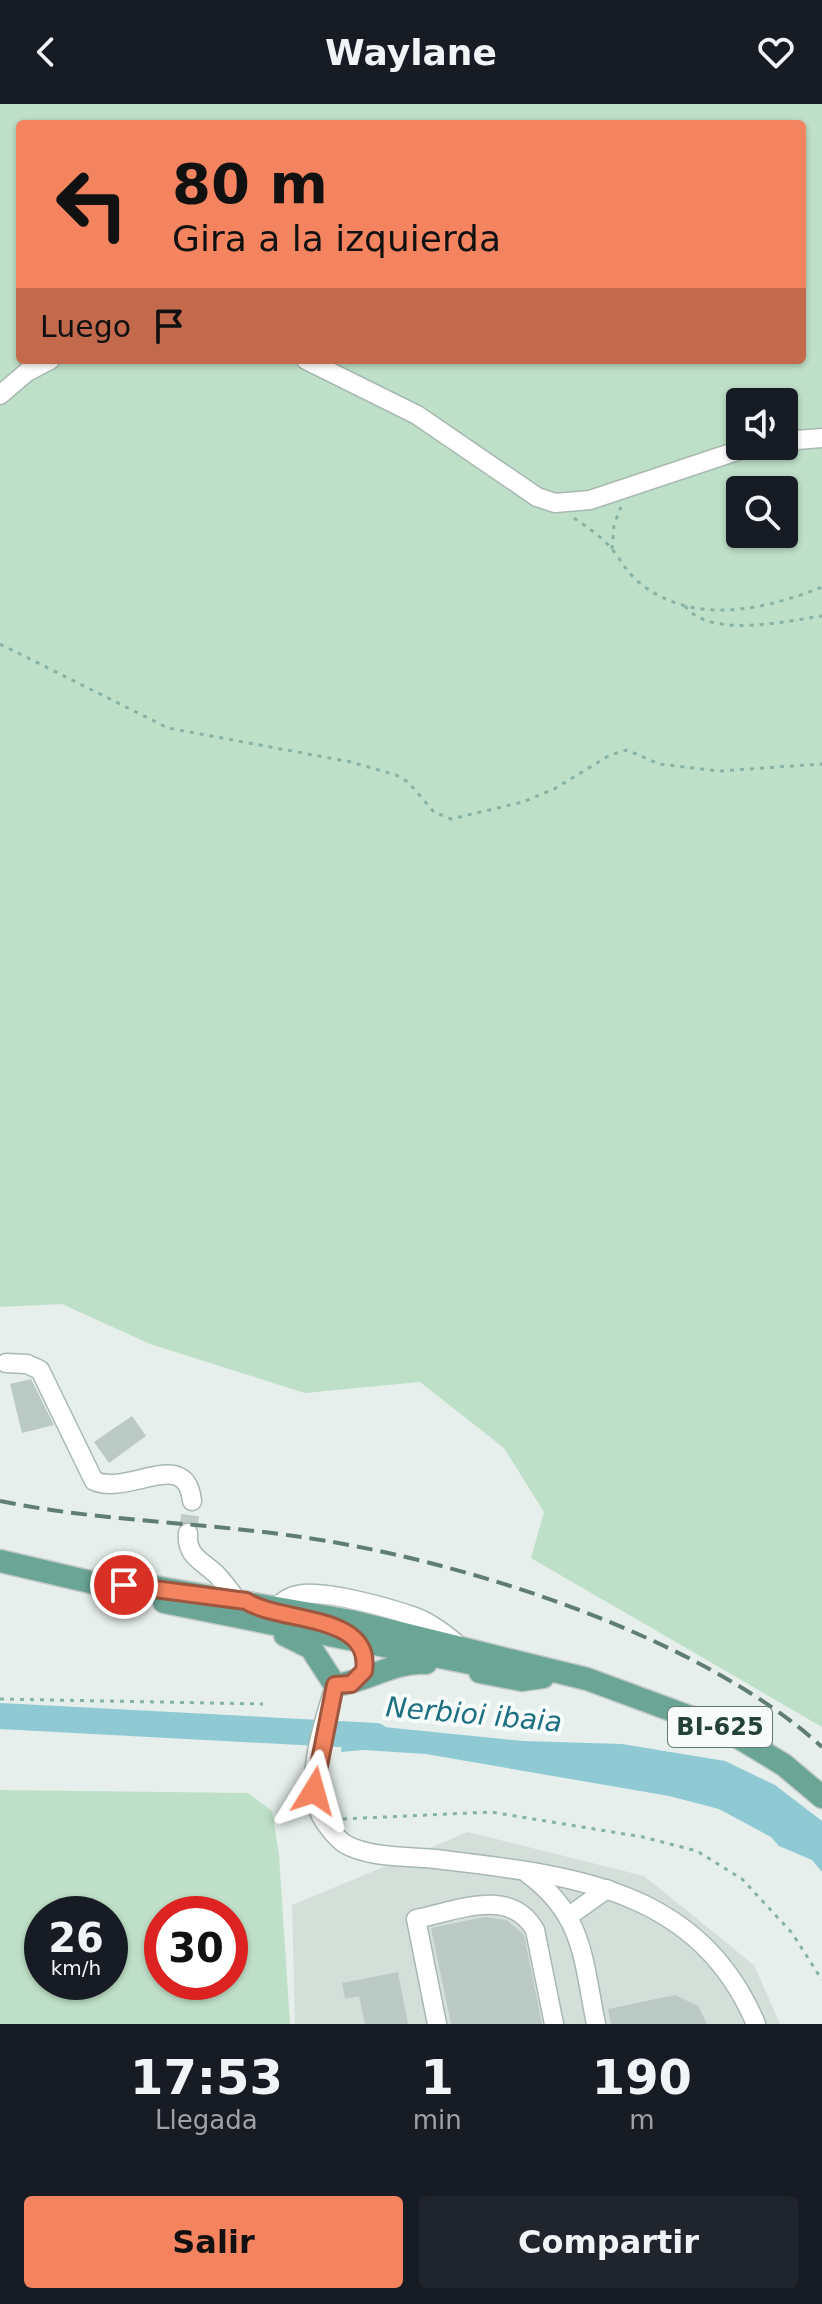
<!DOCTYPE html>
<html lang="es">
<head>
<meta charset="utf-8">
<style>
	:root { --surface:#171b24; --page:#20242c; --text:#f1f3f6; --muted:#9ea1a6; --accent:#f4845f }
	body { margin:0; font-family:"DejaVu Sans",sans-serif; background:var(--page); color:var(--text); height:100vh; display:flex; flex-direction:column; font-size:30px; white-space:nowrap }
	* { box-sizing:border-box; margin:0 }
	p { font-size:26px; color:var(--muted) }
	.icon { flex:none; width:44px; height:44px; fill:none; stroke:currentColor; stroke-width:2; stroke-linecap:round; stroke-linejoin:round }
	.map { position:relative; height:1920px; overflow:hidden }
	.drawer { display:flex; flex-direction:column; background:var(--surface); flex:1 }
	.drawer>* { flex:none }
	.guide { position:absolute; left:16px; top:16px; width:790px; height:244px; border-radius:8px; box-shadow:0 2px 6px #0004; background:#f4845f; color:#111; overflow:hidden }
	.buttons { position:absolute; left:726px; top:284px; display:grid; gap:16px }
	.buttons a { display:grid; place-items:center; width:72px; height:72px; border-radius:8px; background:var(--surface); box-shadow:0 2px 6px #0004; font-size:40px }
	.speed { position:absolute; left:24px; top:1792px; display:flex; gap:16px; font-size:40px; font-weight:700; text-align:center }
	.speed>* { display:grid; place-content:center; width:104px; height:104px; border-radius:50%; background:var(--surface); box-shadow:0 2px 6px #0004; line-height:1 }
	.speed small { font-size:20px; font-weight:400 }
	.speed .limit { border:12px solid #d22; background:#fff; color:#111 }
	.pin { position:absolute; display:grid; place-items:center; width:68px; height:68px; color:#fff; margin:-34px; border:4px solid #fff; border-radius:50%; box-shadow:0 2px 8px #0007 }
	.me { position:absolute; width:88px; margin:-44px; rotate:8deg; stroke-linejoin:round; filter:drop-shadow(0 0 6px #0008) }
	.turn { display:flex; align-items:center; gap:28px; height:168px; padding:0 24px; font-size:36px }
	.turn .icon { width:104px; height:104px; stroke-width:2.5 }
	.turn b { display:block; font-size:56px; line-height:68px }
	.then { display:flex; align-items:center; height:76px; padding:0 24px; background:#0003; gap:16px; font-size:30px }
	.eta { display:flex; justify-content:space-evenly; align-items:center; height:136px; text-align:center }
	.eta b { font-size:48px; font-weight:700; line-height:56px }
	.button { display:flex; gap:16px; margin-top:auto; padding:16px 24px }
	.button a { flex:1; height:92px; border-radius:8px; background:var(--accent); color:#111; font-size:32px; font-weight:700; line-height:92px; text-align:center }
	.button a+a { background:var(--page); color:var(--text) }
	header { display:flex; justify-content:space-between; align-items:center; height:104px; padding:0 24px; background:var(--surface); font-size:36px; font-weight:700 }
	.map>svg:first-child { display:block }
</style>
</head>
<body>
<header><svg class="icon" aria-label="back" viewBox="0 0 24 24"><path d="M15 5l-7 7 7 7"/></svg>Waylane<svg class="icon" aria-label="heart" viewBox="0 0 24 24"><path d="M12 20l-8-8c-3-5 5-10 8-4 3-6 11-1 8 4z"/></svg></header>
<div class="map">
<svg width="822" height="1920" viewBox="0 0 822 1920">
	<rect width="100%" height="100%" fill="#e6efeb"/>
	<!-- built -->
	<path fill="#d4dfda" d="M468 1728 644 1772 754 1861 780 1920H295L292 1801Z"/>
	<!-- green -->
	<g fill="#bfe0c8" fill-rule="evenodd">
		<path d="M0 0H822V1623L531 1454 544 1408 504 1344 420 1278 305 1289 150 1240 62 1200 0 1203ZM20 20H802V256H20ZM740 298H784V342H740ZM740 386H784V430H740Z"/>
		<path d="M0 1686 248 1689 272 1707 279 1751 290 1920H0ZM110 1810V1878H42V1810ZM230 1810V1878H162V1810Z"/>
	</g>
	<!-- water -->
	<path fill="#8ec9d4" d="M344 1619 523 1637 622 1640 725 1657 775 1681 822 1717V1768L812 1756 779 1742 771 1733 719 1705 669 1692 426 1650 363 1646 341 1648Z"/>
	<g fill="none" stroke-linecap="round" stroke-linejoin="round">
		<!-- river -->
		<path stroke="#8ec9d4" stroke-width="26" d="M0 1612 376 1632"/>
	</g>
	<!-- building -->
	<g fill="#bbcac4">
		<path d="M31 1275 54 1321 22 1329 10 1280Z"/>
		<path d="M132 1312 146 1332 109 1359 94 1338Z"/>
		<path d="M484 1813 507 1816 524 1831 542 1920H451L431 1824Z"/>
		<path d="M398 1868 408 1920H365L359 1892 345 1895 342 1879Z"/>
		<path d="M675 1891 698 1902 707 1920H611L608 1905Z"/>
	</g>
	<g fill="none" stroke-linecap="round" stroke-linejoin="round">
		<!-- minor-tunnel -->
		<path stroke="#bfccc8" stroke-width="18" stroke-dasharray="18 9" stroke-linecap="butt" d="M188 1429 192 1397"/>
		<!-- minor casing -->
		<g stroke="#a8b8b2" stroke-width="21">
			<g id="minor">
				<path d="M306 256 417 311 537 393 555 399 590 396 752 342"/>
				<path d="M0 291 27 268 50 256"/>
				<path d="M784 337 822 334"/>
				<path d="M6 1259 27 1260 40 1266 94 1377C130 1392 186 1342 192 1397"/>
				<path d="M188 1429C186 1452 201 1456 216 1470 223 1477 230 1487 237 1496"/>
				<path d="M276 1503C283 1498 289 1492 298 1491 323 1485 390 1504 415 1513 431 1519 444 1529 457 1540"/>
				<path d="M335 1581C324 1619 303 1675 321 1712 326 1721 336 1734 345 1740 369 1754 407 1752 435 1755 567 1771 697 1781 756 1920"/>
				<path d="M528 1770C584 1811 583 1856 596 1920"/>
				<path d="M569 1812 607 1785"/>
				<path d="M437 1920 416 1815C457 1807 510 1782 535 1826L554 1920"/>
			</g>
		</g>
		<!-- major casing -->
		<g stroke="#c2cac8" stroke-width="25">
			<g id="major">
				<path d="M0 1457 116 1484"/>
				<path d="M105 1481H143L351 1517 587 1575 728 1627 784 1661 822 1693"/>
				<path d="M164 1498 495 1564"/>
				<path d="M285 1531 311 1544 335 1581C367 1578 392 1557 426 1559"/>
				<path d="M480 1568 522 1576 543 1573"/>
			</g>
		</g>
		<!-- path -->
		<g stroke="#86b3a5" stroke-width="3" stroke-dasharray="4 6" stroke-linecap="butt">
			<path d="M574 414C587 423 602 433 612 445 620 455 626 466 635 475 689 523 762 507 822 483"/>
			<path d="M612 445 614 421 621 403"/>
			<path d="M685 502C710 535 786 517 822 512"/>
			<path d="M0 540 168 624 351 658 396 671 408 678 434 708 451 715 523 698 554 685 610 651 627 646 659 660 719 667 822 660"/>
			<path d="M0 1595 263 1600"/>
			<path d="M343 1715 491 1708 643 1733 697 1747 742 1775 792 1829 822 1876"/>
		</g>
		<!-- minor -->
		<use href="#minor" stroke="#fff" stroke-width="18"/>
		<!-- major -->
		<use href="#major" stroke="#6aa596" stroke-width="22"/>
		<!-- rail -->
		<path stroke="#5f7d75" stroke-width="4" stroke-dasharray="16 8" stroke-linecap="butt" d="M0 1397C97 1417 197 1418 294 1432 457 1454 700 1531 822 1643"/>
	</g>
	<g fill="none" stroke-linecap="round" stroke-linejoin="round">
		<!-- route casing -->
		<g stroke="#9f563e" stroke-width="20">
			<path id="route" d="M124 1481 246 1497C280 1519 373 1509 364 1567L351 1580 335 1581 314 1687"/>
		</g>
		<!-- route -->
		<use href="#route" stroke="#f4845f" stroke-width="14"/>
	</g>
	<g text-anchor="middle" stroke-width="8" stroke-linejoin="round" paint-order="stroke">
		<!-- shield labels -->
		<rect fill="#f7fbf9" stroke="#637a73" stroke-width="2" x="668" y="1603" width="104" height="40" rx="6"/>
		<g font-size="24" font-weight="bold" fill="#24423a">
			<text x="720" y="1631">BI-625</text>
		</g>
		<!-- water labels -->
		<g font-size="28" font-style="italic" fill="#1c6f80" stroke="#f7fbf9">
			<text transform="translate(474 1610) rotate(5)" y="10">Nerbioi ibaia</text>
		</g>
	</g>
</svg>
<div class="buttons">
<a><svg class="icon" aria-label="sound" viewBox="0 0 24 24"><path d="M4 9h4l5-4v14l-5-4H4zM17 9q2 3 0 6"/></svg></a>
<a><svg class="icon" aria-label="search" viewBox="0 0 24 24"><circle cx="10" cy="10" r="6"/><path d="M15 15l6 6"/></svg></a>
</div>
<div class="speed"><div>26<small>km/h</small></div><div class="limit">30</div></div>
<div class="pin" style="left:124px;top:1481px;background:#d93025"><svg class="icon" aria-label="arrive" viewBox="0 0 24 24"><path d="M6 21V4h12l-3 4 3 4H6"/></svg></div>
<svg class="me" style="left:314px;top:1687px" viewBox="-20 -20 40 40"><path d="M0-17L14 15 0 8-14 15z" fill="#f4845f" stroke="#fff" stroke-width="4"/></svg>
<div class="guide">
<div class="turn"><svg class="icon" aria-label="left" viewBox="0 0 24 24"><path d="M17 20v-9H6M10 6l-5 5 5 5"/></svg><div><b>80 m</b>Gira a la izquierda</div></div>
<div class="then">Luego<svg class="icon" aria-label="arrive" viewBox="0 0 24 24"><path d="M6 21V4h12l-3 4 3 4H6"/></svg></div>
</div>
</div>
<section class="drawer">
<div class="eta">
<div><b>17:53</b><p>Llegada</p></div>
<div><b>1</b><p>min</p></div>
<div><b>190</b><p>m</p></div>
</div>
<div class="button"><a>Salir</a><a>Compartir</a></div>
</section>
</body>
</html>
